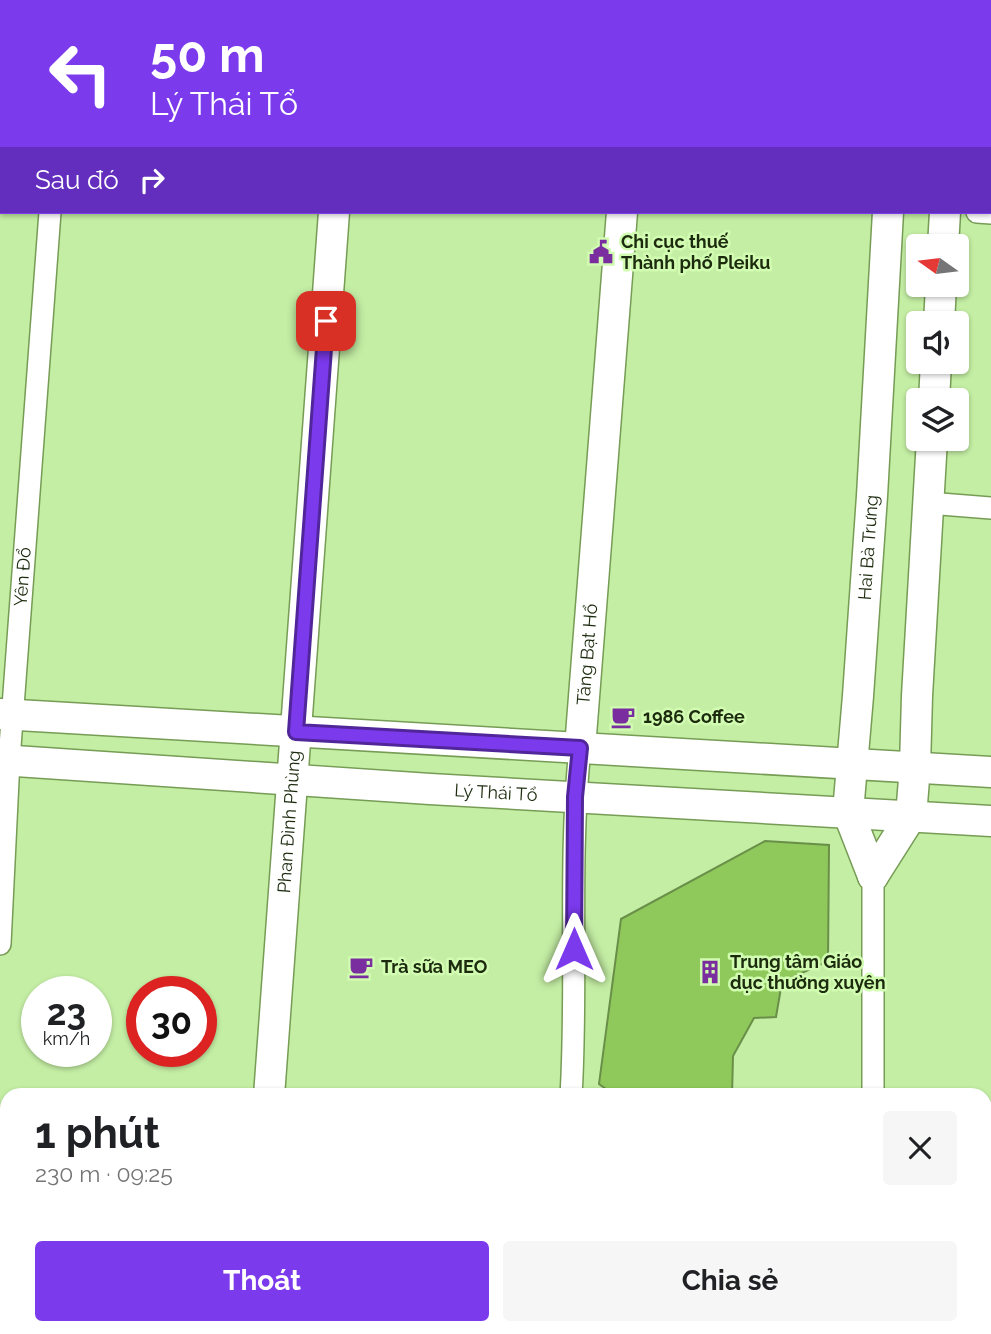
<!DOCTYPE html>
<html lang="vi">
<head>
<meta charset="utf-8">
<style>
	:root { --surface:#fff; --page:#f6f6f6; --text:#202124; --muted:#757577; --accent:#7c3aed }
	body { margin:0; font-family:Raleway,sans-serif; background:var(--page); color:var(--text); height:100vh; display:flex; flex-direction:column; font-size:26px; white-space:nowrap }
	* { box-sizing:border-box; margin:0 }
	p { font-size:23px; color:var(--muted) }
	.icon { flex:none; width:38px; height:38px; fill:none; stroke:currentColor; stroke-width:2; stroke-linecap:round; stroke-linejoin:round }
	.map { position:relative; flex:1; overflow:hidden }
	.sheet { position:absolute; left:0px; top:1088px; width:992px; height:247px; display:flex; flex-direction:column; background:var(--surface); border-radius:21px 21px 0 0; box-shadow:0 2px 5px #0004 }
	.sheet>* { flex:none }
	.top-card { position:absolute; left:0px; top:0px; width:992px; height:214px; box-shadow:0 2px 5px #0004; background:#7c3aed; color:#fff; overflow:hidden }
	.needle { width:46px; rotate:284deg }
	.fabs { position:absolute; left:906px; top:234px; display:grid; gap:14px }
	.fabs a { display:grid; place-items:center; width:63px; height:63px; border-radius:7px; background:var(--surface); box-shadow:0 2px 5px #0004; font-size:35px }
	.speed { position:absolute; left:21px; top:976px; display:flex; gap:14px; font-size:35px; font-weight:700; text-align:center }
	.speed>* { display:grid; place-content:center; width:91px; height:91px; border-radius:50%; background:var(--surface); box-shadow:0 2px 5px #0004; line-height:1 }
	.speed small { font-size:18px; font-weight:400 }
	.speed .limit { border:10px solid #d22; background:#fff; color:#111 }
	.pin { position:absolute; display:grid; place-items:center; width:60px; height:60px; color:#fff; margin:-30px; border-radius:14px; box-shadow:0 4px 10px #0006 }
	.me { position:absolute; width:77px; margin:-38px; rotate:0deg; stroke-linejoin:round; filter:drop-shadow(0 0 5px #0008) }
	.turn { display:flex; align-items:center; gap:24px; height:147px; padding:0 35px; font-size:32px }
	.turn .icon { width:91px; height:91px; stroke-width:2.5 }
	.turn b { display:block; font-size:49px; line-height:60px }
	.then { display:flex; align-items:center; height:66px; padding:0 35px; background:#0003; gap:14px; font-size:26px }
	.round { display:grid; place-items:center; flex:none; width:74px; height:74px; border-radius:7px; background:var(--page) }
	.overview { display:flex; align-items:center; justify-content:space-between; height:119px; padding:0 35px }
	h1 { font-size:42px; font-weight:700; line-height:52px }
	.cta { display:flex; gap:14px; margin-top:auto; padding:14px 35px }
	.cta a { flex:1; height:80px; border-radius:7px; background:var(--accent); color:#fff; font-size:28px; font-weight:700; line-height:80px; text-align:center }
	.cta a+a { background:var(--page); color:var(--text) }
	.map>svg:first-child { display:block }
</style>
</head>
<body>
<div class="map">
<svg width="991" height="1334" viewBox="0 0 991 1334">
	<rect width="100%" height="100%" fill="#c4eea4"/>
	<!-- building -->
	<path fill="#90c95b" stroke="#698f49" stroke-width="2" d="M765 841 829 845 828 961 782 982 776 1017 754 1018 733 1056 732 1096H644L641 1090 606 1089 599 1084 621 919Z"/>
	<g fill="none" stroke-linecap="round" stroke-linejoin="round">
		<!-- street casing -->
		<g stroke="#769c55" stroke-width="24">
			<g id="street">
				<path d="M65 2V0"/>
				<path d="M0 96H2"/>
				<path d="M977 212 991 213"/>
				<path d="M928 503 991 508"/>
				<path d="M873 876V1096"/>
				<path id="s1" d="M0 944 9 760 50 212"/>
				<path d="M571 1096C578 980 568 863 580 748"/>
				<path d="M0 1143H7"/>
				<path d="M877 1328 878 1334"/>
				<path d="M543 1334 545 1328"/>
			</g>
		</g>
		<!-- secondary casing -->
		<g stroke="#769c55" stroke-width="33">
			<g id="secondary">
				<path d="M349 2V0"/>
				<path d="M636 2V0"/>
				<path d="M908 2 909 0"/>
				<path d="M965 2 966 0"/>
				<path d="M943 247 945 212"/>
				<path d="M939 324 941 285"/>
				<path d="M934 401 936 362"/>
				<path d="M0 714 991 772"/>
				<path id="s2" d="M580 748 622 212"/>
				<path id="s3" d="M0 760 430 789 991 821"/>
				<path id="s4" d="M873 876 848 812 858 696 872 496 888 212"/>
				<path d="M873 876 911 816 915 767 917 696 932 439"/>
				<path id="s5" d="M269 1096 334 212"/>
				<path d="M255 1334 256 1328"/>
			</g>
		</g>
		<!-- street -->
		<use href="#street" stroke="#fff" stroke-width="21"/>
		<!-- secondary -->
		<use href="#secondary" stroke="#fff" stroke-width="30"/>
	</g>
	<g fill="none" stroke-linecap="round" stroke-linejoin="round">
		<!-- route casing -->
		<g stroke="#51269a" stroke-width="18">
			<path id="route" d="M326 321 296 732 580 748 575 797 574 949"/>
		</g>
		<!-- route -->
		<use href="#route" stroke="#7c3aed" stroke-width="12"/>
	</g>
	<!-- icons -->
	<defs>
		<g id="civic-bare" transform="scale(1.89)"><path d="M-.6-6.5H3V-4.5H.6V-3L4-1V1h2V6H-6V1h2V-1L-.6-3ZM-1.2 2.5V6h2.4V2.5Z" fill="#792d9f" stroke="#d1fcb1" stroke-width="2.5" paint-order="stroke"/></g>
		<g id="cafe-bare" transform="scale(1.89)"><path d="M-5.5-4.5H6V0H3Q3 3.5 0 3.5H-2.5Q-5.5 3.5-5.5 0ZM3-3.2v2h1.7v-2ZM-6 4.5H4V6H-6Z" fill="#792d9f" stroke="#d1fcb1" stroke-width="2.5" paint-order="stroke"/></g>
		<g id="building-bare" transform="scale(1.89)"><path d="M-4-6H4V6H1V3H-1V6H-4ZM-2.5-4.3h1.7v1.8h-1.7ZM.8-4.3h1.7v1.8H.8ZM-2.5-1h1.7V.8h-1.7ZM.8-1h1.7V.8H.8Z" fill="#792d9f" stroke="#d1fcb1" stroke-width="2.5" paint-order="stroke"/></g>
	</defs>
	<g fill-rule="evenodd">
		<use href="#civic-bare" x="601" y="252"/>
		<use href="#cafe-bare" x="623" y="717"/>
		<use href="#cafe-bare" x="361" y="967"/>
		<use href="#building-bare" x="710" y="972"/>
	</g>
	<g text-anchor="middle" stroke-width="5" stroke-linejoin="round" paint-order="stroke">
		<!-- poi labels -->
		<g font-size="18" font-weight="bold" fill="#1c2b0e" stroke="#d1fcb1" text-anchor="start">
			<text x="621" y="248">Chi cục thuế<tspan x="621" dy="21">Thành phố Pleiku</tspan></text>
			<text x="643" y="723">1986 Coffee</text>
			<text x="730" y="968">Trung tâm Giáo<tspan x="730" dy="21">dục thường xuyên</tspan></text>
			<text x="381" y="973">Trà sữa MEO</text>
		</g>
		<!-- street labels -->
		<g font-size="18" fill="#1c2b0e" stroke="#d1fcb1">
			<text dy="6" stroke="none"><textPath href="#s4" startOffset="334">Hai Bà Trưng</textPath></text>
			<text dy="6" stroke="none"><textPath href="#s1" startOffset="368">Yên Đổ</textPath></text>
			<text dy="6" stroke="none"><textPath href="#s2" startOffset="94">Tăng Bạt Hổ</textPath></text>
			<text dy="6" stroke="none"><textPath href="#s3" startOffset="497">Lý Thái Tổ</textPath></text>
			<text dy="6" stroke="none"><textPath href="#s5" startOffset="275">Phan Đình Phùng</textPath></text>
		</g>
	</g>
</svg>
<div class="fabs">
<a><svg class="needle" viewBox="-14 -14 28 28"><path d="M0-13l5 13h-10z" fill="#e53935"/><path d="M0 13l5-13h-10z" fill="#757577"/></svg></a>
<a><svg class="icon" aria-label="sound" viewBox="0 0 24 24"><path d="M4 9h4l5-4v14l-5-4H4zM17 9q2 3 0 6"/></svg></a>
<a><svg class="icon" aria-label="layers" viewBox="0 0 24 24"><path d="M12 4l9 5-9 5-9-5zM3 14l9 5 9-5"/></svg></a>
</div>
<div class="speed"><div>23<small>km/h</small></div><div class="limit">30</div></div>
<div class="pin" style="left:326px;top:321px;background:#d93025"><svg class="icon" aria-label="arrive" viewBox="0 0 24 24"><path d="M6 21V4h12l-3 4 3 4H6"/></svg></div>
<svg class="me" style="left:574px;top:949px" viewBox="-20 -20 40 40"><path d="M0-17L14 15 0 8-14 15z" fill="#7c3aed" stroke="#fff" stroke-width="4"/></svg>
<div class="top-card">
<div class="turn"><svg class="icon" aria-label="left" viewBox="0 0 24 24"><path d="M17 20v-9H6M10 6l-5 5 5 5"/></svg><div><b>50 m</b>Lý Thái Tổ</div></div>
<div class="then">Sau đó<svg class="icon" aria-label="right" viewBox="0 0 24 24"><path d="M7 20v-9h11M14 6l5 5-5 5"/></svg></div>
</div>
<section class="sheet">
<div class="overview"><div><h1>1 phút</h1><p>230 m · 09:25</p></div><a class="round"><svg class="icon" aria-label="close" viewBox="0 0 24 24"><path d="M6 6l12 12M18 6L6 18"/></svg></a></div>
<div class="cta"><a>Thoát</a><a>Chia sẻ</a></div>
</section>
</div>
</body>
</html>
